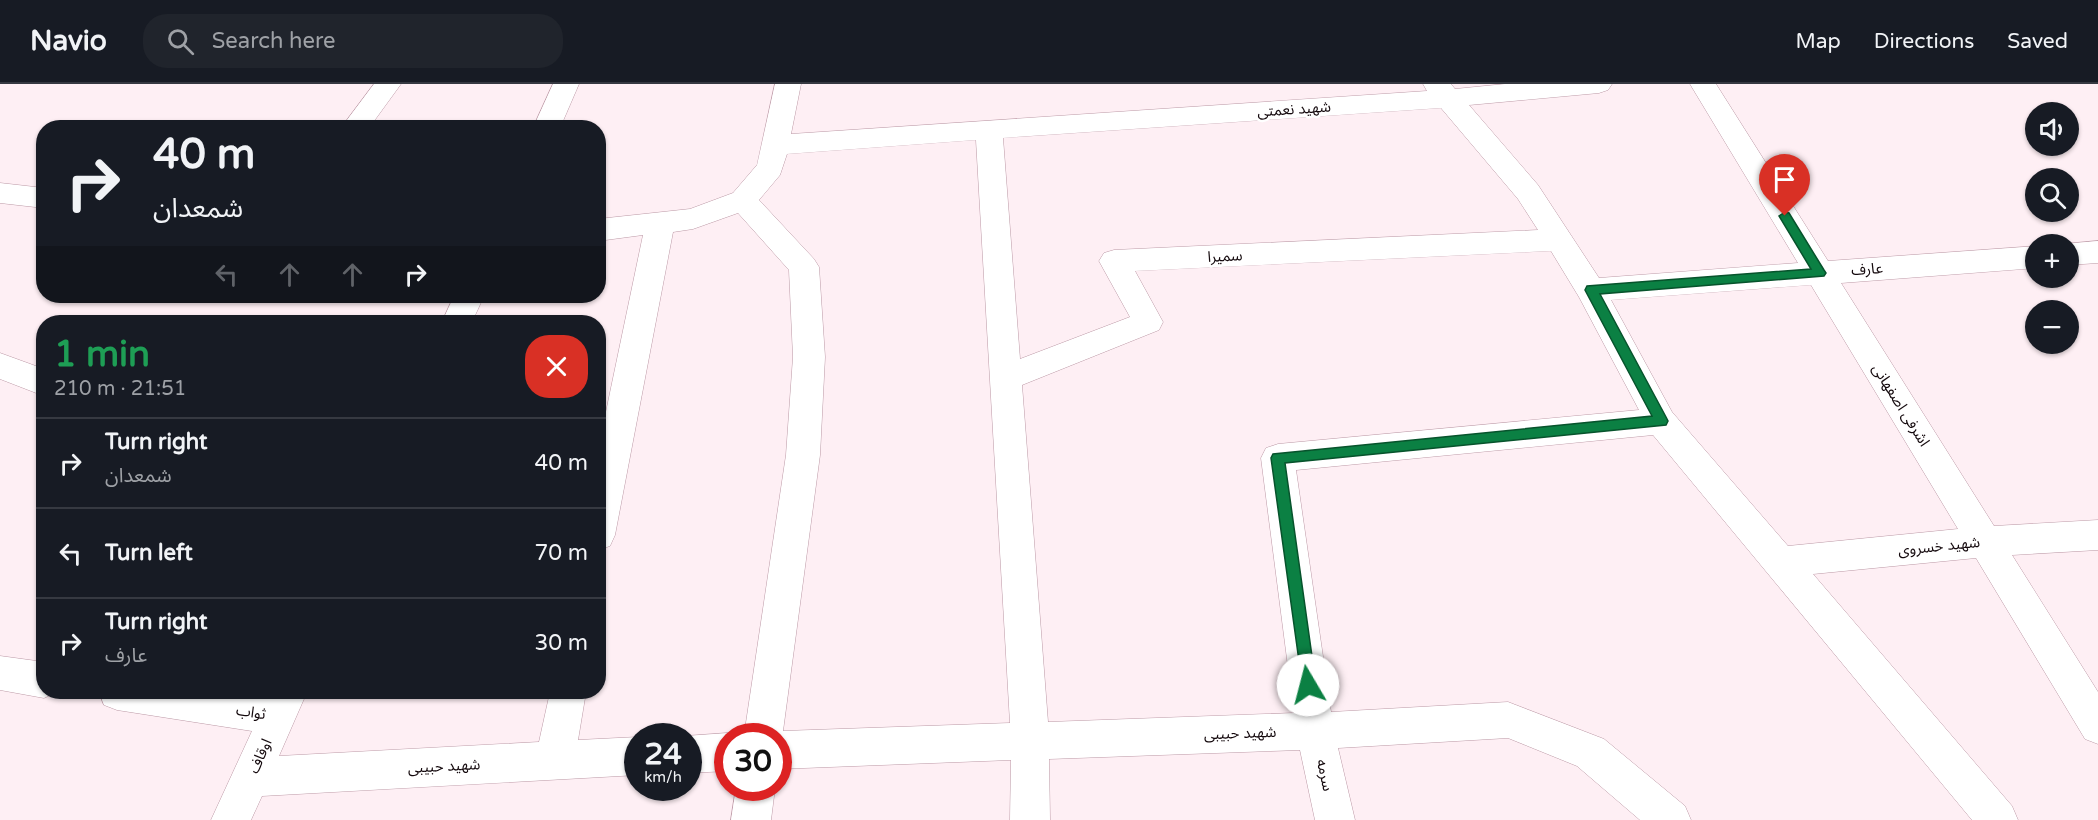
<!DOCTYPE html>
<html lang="en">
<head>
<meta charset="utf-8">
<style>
	:root { --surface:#171b24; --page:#20242c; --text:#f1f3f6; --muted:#9ea1a6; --line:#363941 }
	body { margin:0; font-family:"Varela Round","Noto Sans Arabic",sans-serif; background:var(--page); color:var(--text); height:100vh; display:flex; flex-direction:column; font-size:22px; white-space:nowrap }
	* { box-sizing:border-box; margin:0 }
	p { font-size:20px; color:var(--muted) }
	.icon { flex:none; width:33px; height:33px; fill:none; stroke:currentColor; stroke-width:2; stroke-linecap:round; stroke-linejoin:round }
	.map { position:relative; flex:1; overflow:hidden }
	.drawer { position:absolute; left:36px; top:231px; width:570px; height:384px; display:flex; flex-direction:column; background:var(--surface); border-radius:24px; box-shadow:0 2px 4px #0004 }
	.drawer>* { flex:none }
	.guide { position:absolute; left:36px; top:36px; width:570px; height:183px; border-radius:24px; box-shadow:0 2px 4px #0004; background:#171b24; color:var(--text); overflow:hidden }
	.fabs { position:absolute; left:2025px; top:18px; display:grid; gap:12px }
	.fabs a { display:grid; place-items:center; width:54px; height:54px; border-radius:50%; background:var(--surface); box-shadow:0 2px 4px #0004; font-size:30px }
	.speed { position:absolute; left:624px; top:639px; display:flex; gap:12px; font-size:30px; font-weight:700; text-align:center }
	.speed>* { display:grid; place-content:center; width:78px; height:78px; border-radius:50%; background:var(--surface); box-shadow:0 2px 4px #0004; line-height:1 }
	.speed small { font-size:15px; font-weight:400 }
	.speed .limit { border:9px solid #d22; background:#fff; color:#111 }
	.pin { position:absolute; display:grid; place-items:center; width:51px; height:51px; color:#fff; margin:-62px -26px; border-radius:50% 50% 50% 0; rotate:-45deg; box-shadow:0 0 6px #0007 }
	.pin .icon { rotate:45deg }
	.me { position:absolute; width:66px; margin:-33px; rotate:352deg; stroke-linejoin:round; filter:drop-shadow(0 0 4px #0008) }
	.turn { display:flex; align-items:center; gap:21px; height:126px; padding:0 18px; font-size:27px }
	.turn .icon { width:78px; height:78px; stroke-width:2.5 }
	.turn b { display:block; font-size:42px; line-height:51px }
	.lanes { display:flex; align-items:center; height:57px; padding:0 18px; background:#0003; justify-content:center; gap:30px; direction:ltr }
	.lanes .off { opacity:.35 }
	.round { display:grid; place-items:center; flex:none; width:63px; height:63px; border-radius:24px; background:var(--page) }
	.headline { display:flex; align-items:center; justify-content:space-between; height:102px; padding:0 18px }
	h1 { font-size:36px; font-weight:700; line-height:45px; color:#1e9e55 }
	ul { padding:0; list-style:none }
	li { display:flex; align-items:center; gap:18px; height:90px; padding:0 18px; border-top:2px solid var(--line) }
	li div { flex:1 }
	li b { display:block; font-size:22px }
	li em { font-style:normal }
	header { display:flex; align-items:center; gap:36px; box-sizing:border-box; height:84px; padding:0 30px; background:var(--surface); border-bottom:2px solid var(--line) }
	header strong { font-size:28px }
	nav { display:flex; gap:33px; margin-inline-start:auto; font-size:21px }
	.search { width:420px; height:54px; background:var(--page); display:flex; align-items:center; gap:15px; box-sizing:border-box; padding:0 21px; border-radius:24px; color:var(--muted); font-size:22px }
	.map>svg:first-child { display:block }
</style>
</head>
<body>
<header>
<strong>Navio</strong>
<div class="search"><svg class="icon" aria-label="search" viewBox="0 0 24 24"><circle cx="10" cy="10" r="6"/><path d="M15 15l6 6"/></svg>Search here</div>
<nav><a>Map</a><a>Directions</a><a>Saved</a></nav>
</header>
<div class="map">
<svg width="2098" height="736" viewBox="0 0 2098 736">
	<rect width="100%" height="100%" fill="#feeff4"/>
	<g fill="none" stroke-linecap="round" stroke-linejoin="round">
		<!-- minor casing -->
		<g stroke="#bc99a6" stroke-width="1">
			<g id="minor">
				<path d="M374 0H401L369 44H341Z"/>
				<path d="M553 0H579L560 44H533Z"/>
				<path d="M775 0H801L791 50 1427 7 1423 0H1451L1455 5 1505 0H1612L1608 6 1599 9 1469 21 1538 101 1599 194 1798 179 1690 0H1716L1828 177 2036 162V184L1841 199 1994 442 2098 436V466L2012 471 2098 608V660L2085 655 1976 474 1813 490 2012 722 2018 736H1972L1653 351 1296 386 1331 628 1508 618 1604 655 1685 722 1691 736H1640L1577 682 1508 654 1338 664 1355 736H1315L1300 666 1049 675 1050 736H1010L1011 676 778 685V652H744L786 371 793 273 789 186 738 129 693 145 673 148 615 451 610 462 598 466V366L643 151 598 157V135L690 125 733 109 757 81ZM1441 24 1518 115 1538 146 1114 166 1104 169 1099 177 1130 233 1020 275 1003 54ZM976 56 1010 639 783 647 820 371 825 273 819 183 814 175 759 116 780 91 787 70ZM1551 167 1579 213 1639 326 1278 360 1266 364 1261 374 1294 629 1048 638 1022 301 1159 246 1163 238 1135 187ZM1811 201 1958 445 1788 462 1672 328 1611 216Z"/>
				<path d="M0 99 44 104V124L0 119Z"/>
				<path d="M2098 157V179L2068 181V160H2063Z"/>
				<path d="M454 212H484L472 238H442Z"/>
				<path d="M0 269 44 285V312L0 295Z"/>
				<path d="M0 572 44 578V608H57L44 614 0 606Z"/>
				<path d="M99 608H230L268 613 270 608H307L279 672 539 658 550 608H586L578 656 638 653V691L262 712 251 736H211L252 647 117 626 104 621Z"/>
				<path d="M728 649 736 652H728V687L688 689V652H685Z"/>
				<path d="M736 704H775L771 736H731Z"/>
			</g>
		</g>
		<!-- minor -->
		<use href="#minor" fill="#fff" fill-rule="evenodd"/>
	</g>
	<!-- route -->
	<path fill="#0b8043" stroke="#07532c" stroke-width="1.5" d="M1785 128 1789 129 1824 186 1826 189 1824 192 1600 210 1666 333 1668 337 1666 341 1285 379 1316 601 1314 606 1308 609 1303 606 1271 374 1273 370 1652 332 1585 206 1587 202 1811 185 1779 132Z"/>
	<g text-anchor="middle" stroke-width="5" stroke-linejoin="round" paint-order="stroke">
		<!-- street labels -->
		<g font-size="15" fill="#13080c" stroke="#fff">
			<text transform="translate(1294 25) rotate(-4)" y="5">شهید نعمتی</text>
			<text transform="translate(1225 172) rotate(-3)" y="5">سمیرا</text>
			<text transform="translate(1867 185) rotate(-4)" y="5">عارف</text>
			<text transform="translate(1901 321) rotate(58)" y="5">اشرفی اصفهانی</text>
			<text transform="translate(1939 462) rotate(-6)" y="5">شهید خسروی</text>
			<text transform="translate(251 628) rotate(9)" y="5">ثواب</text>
			<text transform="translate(1240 649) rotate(-2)" y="5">شهید حبیبی</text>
			<text transform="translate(260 672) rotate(-66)" y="5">اوقاف</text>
			<text transform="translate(444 682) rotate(-3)" y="5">شهید حبیبی</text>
			<text transform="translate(1325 691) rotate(77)" y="5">سرمه</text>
		</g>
	</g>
</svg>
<div class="fabs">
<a><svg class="icon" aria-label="sound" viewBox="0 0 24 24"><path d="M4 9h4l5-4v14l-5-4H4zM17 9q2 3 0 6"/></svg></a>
<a><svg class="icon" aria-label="search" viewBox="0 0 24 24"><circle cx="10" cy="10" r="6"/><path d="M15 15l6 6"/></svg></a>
<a>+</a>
<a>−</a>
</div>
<div class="speed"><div>24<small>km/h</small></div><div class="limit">30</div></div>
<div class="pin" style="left:1785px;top:132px;background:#d93025"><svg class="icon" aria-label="arrive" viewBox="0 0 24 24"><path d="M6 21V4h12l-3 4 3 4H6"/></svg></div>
<svg class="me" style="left:1308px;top:601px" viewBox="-20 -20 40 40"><circle r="19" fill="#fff"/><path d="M0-13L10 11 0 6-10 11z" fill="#0b8043"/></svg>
<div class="guide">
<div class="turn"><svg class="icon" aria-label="right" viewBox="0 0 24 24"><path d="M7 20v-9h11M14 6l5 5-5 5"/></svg><div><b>40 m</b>شمعدان</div></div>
<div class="lanes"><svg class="icon off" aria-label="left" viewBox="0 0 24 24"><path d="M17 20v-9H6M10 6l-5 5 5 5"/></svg><svg class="icon off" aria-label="ahead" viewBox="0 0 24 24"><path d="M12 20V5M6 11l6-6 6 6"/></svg><svg class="icon off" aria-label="ahead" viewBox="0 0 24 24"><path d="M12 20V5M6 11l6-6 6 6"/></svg><svg class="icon" aria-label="right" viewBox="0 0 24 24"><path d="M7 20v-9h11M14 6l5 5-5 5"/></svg></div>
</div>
<section class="drawer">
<div class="headline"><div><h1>1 min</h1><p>210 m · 21:51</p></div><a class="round" style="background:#d93025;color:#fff"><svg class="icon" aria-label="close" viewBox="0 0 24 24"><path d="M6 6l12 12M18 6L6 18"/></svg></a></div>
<ul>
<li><svg class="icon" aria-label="right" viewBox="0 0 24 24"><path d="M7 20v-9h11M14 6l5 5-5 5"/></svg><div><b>Turn right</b><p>شمعدان</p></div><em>40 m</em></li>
<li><svg class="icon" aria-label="left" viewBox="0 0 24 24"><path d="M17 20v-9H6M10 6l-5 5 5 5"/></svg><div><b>Turn left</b></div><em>70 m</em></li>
<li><svg class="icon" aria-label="right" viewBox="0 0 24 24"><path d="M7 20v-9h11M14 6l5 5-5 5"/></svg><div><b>Turn right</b><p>عارف</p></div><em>30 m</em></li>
</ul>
</section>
</div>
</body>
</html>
